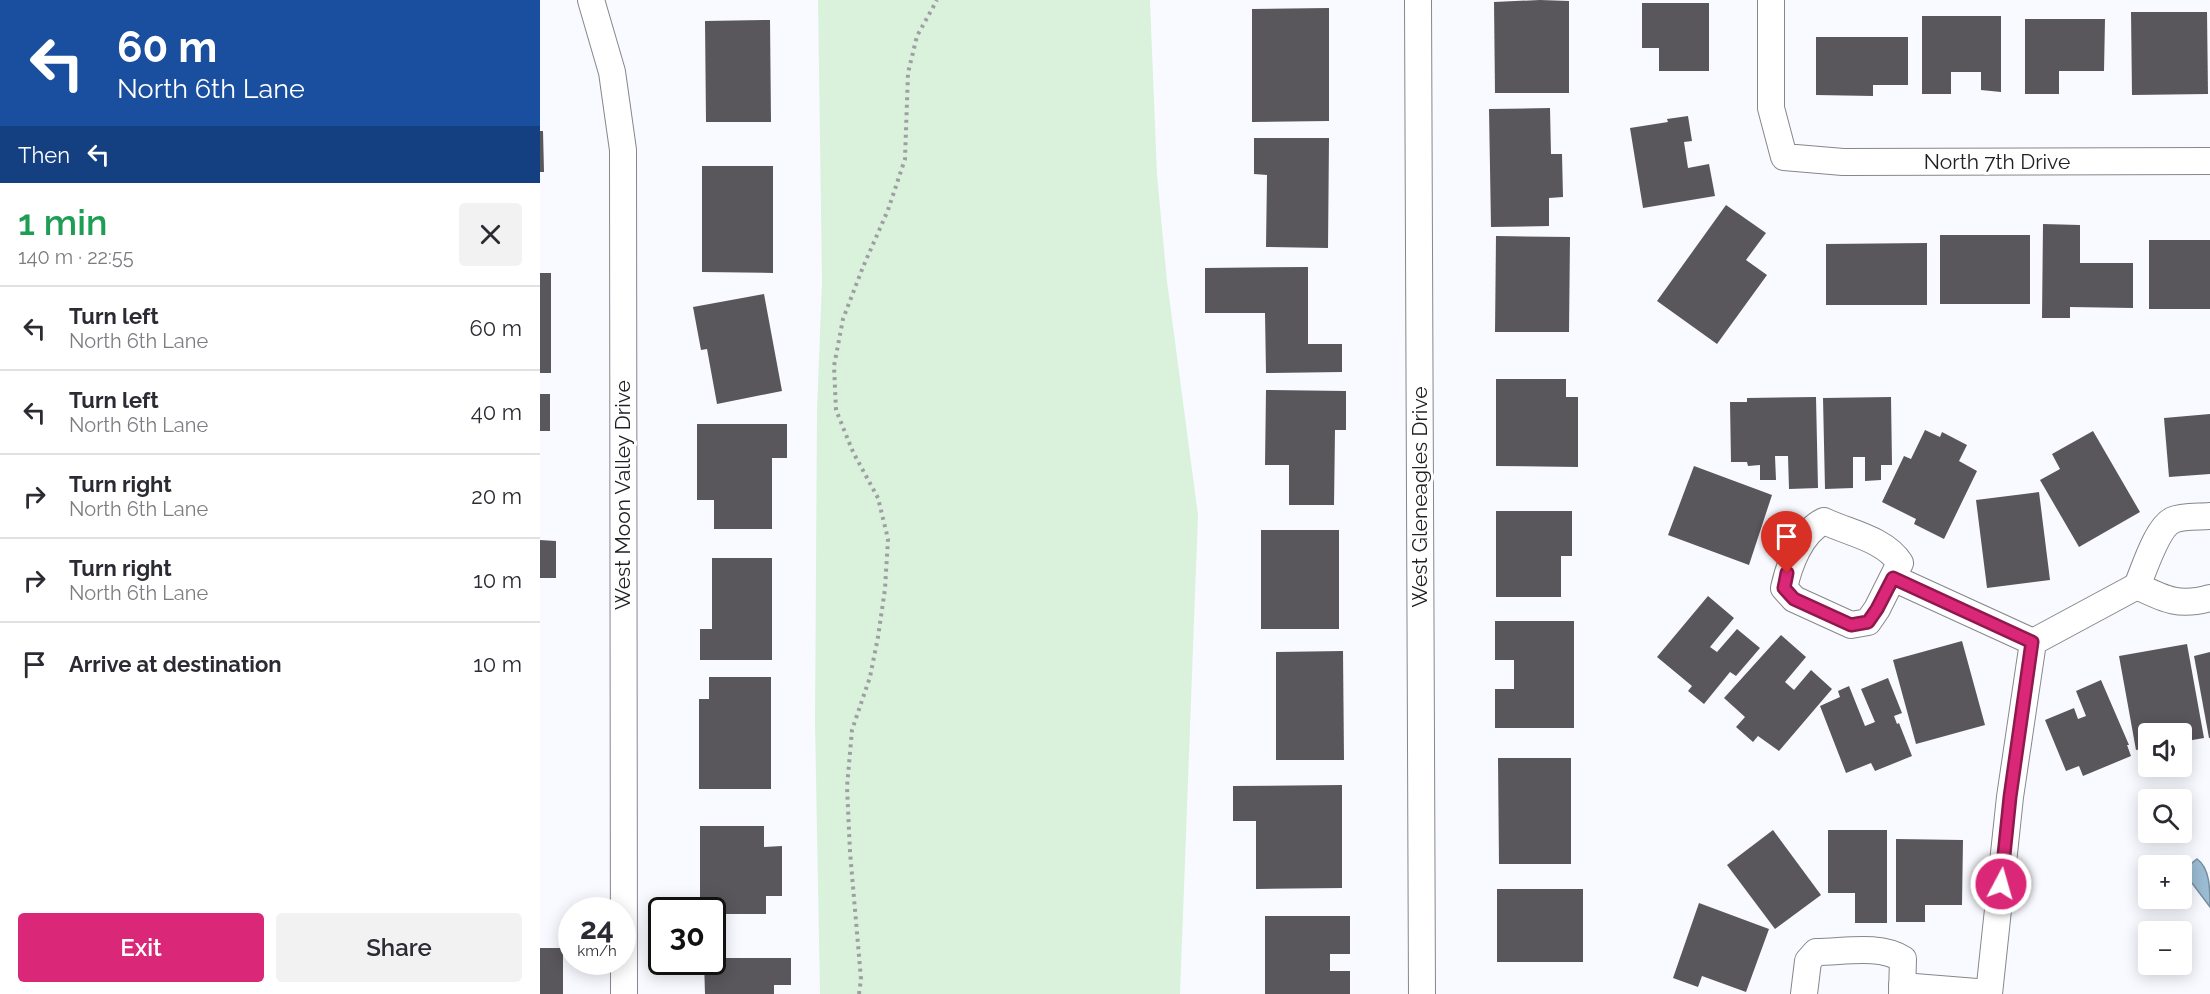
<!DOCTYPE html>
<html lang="en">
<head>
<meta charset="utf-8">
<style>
	:root { --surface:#fff; --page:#f2f2f3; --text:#2b2b33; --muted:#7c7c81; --line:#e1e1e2; --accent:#db2777 }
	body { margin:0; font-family:Raleway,sans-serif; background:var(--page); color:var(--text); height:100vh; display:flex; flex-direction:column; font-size:22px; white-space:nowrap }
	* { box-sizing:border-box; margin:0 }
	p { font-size:20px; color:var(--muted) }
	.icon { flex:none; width:33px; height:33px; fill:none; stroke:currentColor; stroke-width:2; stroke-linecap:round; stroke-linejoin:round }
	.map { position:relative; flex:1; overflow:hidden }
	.side { display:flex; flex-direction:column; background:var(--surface); width:540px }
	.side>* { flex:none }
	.hud { background:#1a4fa0; color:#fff; overflow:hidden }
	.fabs { position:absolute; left:1598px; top:723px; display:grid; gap:12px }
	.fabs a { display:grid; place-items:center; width:54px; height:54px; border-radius:6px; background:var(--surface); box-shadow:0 3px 15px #0003; font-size:30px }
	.speed { position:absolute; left:18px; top:897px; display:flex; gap:12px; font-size:30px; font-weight:700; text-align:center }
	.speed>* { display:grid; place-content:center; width:78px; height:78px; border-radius:50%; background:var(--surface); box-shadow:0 3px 15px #0003; line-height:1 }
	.speed small { font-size:15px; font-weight:400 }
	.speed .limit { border:3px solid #111; border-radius:9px; background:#fff; color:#111 }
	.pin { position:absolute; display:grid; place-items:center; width:51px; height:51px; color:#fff; margin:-62px -26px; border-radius:50% 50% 50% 0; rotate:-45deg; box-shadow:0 0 6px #0007 }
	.pin .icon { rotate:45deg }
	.me { position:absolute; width:66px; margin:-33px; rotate:6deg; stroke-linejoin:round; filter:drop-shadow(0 0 4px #0008) }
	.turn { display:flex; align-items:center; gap:21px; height:126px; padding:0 18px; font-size:27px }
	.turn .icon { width:78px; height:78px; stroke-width:2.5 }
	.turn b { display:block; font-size:42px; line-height:51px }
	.then { display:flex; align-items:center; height:57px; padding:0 18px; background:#0003; gap:12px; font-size:22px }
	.round { display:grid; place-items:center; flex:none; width:63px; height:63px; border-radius:6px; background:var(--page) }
	.summary { display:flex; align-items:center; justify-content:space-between; height:102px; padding:0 18px }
	h1 { font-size:36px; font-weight:600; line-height:45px; color:#1e9e55 }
	.action { display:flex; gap:12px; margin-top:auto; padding:12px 18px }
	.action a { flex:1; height:69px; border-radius:6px; background:var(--accent); color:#fff; font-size:24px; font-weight:600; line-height:69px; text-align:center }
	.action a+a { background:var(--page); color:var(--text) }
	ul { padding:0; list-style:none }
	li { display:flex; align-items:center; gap:18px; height:84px; padding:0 18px; border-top:2px solid var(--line) }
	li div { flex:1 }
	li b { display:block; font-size:22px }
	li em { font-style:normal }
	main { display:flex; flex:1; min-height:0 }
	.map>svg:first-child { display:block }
</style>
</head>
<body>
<main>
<section class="side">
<div class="hud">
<div class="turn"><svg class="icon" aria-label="left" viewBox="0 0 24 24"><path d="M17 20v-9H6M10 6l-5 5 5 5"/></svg><div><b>60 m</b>North 6th Lane</div></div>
<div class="then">Then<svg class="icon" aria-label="left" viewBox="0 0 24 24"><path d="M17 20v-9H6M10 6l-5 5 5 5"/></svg></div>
</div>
<div class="summary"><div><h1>1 min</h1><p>140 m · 22:55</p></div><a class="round"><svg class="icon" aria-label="close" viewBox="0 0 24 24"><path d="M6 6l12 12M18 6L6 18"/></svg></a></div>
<ul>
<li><svg class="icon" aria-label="left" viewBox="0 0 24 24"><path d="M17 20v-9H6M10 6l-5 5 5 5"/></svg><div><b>Turn left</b><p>North 6th Lane</p></div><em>60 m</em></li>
<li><svg class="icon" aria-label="left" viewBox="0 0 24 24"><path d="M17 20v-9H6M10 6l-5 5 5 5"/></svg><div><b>Turn left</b><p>North 6th Lane</p></div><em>40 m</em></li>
<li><svg class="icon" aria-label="right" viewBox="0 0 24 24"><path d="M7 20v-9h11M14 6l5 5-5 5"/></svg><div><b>Turn right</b><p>North 6th Lane</p></div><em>20 m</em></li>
<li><svg class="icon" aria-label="right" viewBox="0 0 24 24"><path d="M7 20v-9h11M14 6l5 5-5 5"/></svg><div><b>Turn right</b><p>North 6th Lane</p></div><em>10 m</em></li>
<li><svg class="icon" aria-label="arrive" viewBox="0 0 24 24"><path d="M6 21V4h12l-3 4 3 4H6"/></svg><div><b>Arrive at destination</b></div><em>10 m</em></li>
</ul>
<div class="action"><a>Exit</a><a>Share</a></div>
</section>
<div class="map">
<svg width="1670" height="994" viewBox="0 0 1670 994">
	<rect width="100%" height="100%" fill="#f9faff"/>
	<!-- green -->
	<path fill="#daf2dc" d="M278 0H610L617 175 627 281 658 515 640 994H280L275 723 277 410 282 282Z"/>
	<!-- water -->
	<path fill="#9bbcd3" stroke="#768e9e" stroke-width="1.5" d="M1657 859C1670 868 1670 889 1670 907L1652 883H1645L1641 877V872Z"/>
	<!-- building -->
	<g fill="#59575b">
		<path d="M1000 0 1029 1V93H955L954 2Z"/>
		<path d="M1102 3H1169V71H1119V48H1102Z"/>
		<path d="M789 8V121L712 122V9Z"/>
		<path d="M1591 12H1667L1668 94 1592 95Z"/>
		<path d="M1382 16H1461V92L1441 90V72H1411V94H1382Z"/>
		<path d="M1485 19H1565L1564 71H1519V94H1485Z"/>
		<path d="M230 20 231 122H166L165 21Z"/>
		<path d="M1276 37H1368V85H1333V96L1276 95Z"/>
		<path d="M1010 108 1011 154H1022L1023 197 1009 198V226L951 227 949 109Z"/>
		<path d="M1148 116 1152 141 1144 142 1148 168 1169 164 1175 196 1103 208 1090 128 1128 122 1127 119Z"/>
		<path d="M0 131H3L4 172H0Z"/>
		<path d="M714 138H789L788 248 726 247 727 175 714 174Z"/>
		<path d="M162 166H233V273L162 272Z"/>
		<path d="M1186 205 1226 233 1206 260 1227 275 1177 344 1117 301Z"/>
		<path d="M1503 224 1540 225V263H1593V308L1530 307V318H1502Z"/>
		<rect x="1400" y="235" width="90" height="69"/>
		<path d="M956 236 1030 237 1029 332H955Z"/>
		<rect x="1609" y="240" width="61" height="69"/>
		<path d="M1387 243V305H1286V244Z"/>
		<path d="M768 267V344H802V372L726 373 725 313H665V268Z"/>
		<rect x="0" y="273" width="11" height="100"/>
		<path d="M224 294 242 391 177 404 167 349 161 350 153 307Z"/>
		<path d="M956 379H1026V397H1038V467L956 466Z"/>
		<path d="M726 390 806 391V430H795L794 505H749V465H725Z"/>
		<rect x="0" y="394" width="10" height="37"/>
		<path d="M1276 397 1278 488 1249 489 1248 456H1235L1236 480H1220V465L1208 466 1207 462H1191L1190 402H1207V398Z"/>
		<path d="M1351 397 1352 465H1341V480L1325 481V457H1313V488L1285 489 1283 398Z"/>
		<path d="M1670 414V474L1629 477 1624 418Z"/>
		<path d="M157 424H247V458H232V529H174V500H157Z"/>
		<path d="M1385 430 1400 437 1402 432 1427 445 1419 461 1437 471 1404 539 1374 524 1376 519 1342 502 1364 456 1371 459Z"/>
		<path d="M1553 431 1600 512 1539 547 1500 480 1520 469 1512 454Z"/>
		<path d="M1154 466 1232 495 1209 565 1128 535Z"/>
		<path d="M1499 492 1510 580 1447 588 1436 500Z"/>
		<path d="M956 511H1032V556H1021V597H956Z"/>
		<rect x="721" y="530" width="78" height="99"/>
		<path d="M0 540 16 541V578H0Z"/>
		<path d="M172 558H232V660H160V629H172Z"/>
		<path d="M1168 596 1194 618 1170 647 1177 652 1197 629 1220 648 1196 676 1190 672 1164 704 1148 691 1152 686 1117 657Z"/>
		<path d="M955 621H1034V728H955V689H974V660H955Z"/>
		<path d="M1241 635 1266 657 1245 682 1254 690 1271 670 1292 689 1239 751 1218 736 1213 742 1196 727 1205 717 1184 698Z"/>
		<path d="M1422 641 1445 725 1376 744 1353 660Z"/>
		<path d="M1647 644 1664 738 1641 742V734H1608V748L1596 750 1579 656Z"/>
		<path d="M803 651 804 760H736V652Z"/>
		<path d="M1670 652V738H1669L1654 656Z"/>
		<path d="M169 677H231V789H159V699H169Z"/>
		<path d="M1348 678 1362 713 1354 716 1357 724 1359 723 1372 756 1335 771 1331 763 1306 773 1280 706 1300 697 1298 691 1309 686 1325 726 1335 722 1321 689Z"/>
		<path d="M1561 680 1589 745H1587L1591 756 1543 776 1539 766 1526 771 1505 720 1534 708 1538 719 1546 716 1536 691Z"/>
		<path d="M958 758H1031V864H959Z"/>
		<path d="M802 785V888L716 889V821H693V786Z"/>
		<path d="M160 826H224V847L242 846V896H226V914H172V910H160Z"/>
		<path d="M1233 830 1281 895 1235 929 1187 865Z"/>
		<path d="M1288 830H1347V923H1315V893H1288Z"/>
		<path d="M1356 839 1423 840 1422 905H1385V922H1356Z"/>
		<rect x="957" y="889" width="86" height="73"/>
		<path d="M1159 903 1229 929 1206 992 1162 976 1158 987 1133 978Z"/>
		<path d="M725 916H810V954H790V971H810V994H725Z"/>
		<rect x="0" y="948" width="23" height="46"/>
		<path d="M172 958H251V985H234V994H165L164 962H172Z"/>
	</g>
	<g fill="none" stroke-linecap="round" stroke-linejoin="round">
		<!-- minor casing -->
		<g stroke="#86878b" stroke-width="28">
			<g id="minor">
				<path d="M51 0 72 72 83 150 84 994"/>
				<path d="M878 0 882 994"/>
				<path d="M1231 0V108L1244 157 1303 162 1670 161"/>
				<path d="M1670 516C1659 517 1642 516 1633 520 1617 527 1604 570 1597 586 1624 599 1639 607 1670 598"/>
				<path d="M1284 521C1309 533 1345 539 1360 563L1337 609 1328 622 1311 625 1254 599 1244 588C1249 565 1261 532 1284 521Z"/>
				<path d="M1353 578 1493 642"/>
				<path d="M1362 986 1449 993"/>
				<path d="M1264 994 1268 961 1276 952C1304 952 1339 944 1363 959L1362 994"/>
				<path d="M1449 994 1470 797 1493 642 1597 586"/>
			</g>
		</g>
		<!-- path -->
		<path stroke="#9e9fa3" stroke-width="4" stroke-dasharray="3 4.5" stroke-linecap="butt" d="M319 994 321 979 310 852 307 787 312 730 330 677 338 637 345 589 348 539 338 498 313 452 296 410 294 366 303 319 323 267 348 210 365 159 368 73 377 36 397 0"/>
		<!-- minor -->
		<use href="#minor" stroke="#fff" stroke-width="26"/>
	</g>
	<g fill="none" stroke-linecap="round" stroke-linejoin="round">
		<!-- route casing -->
		<g stroke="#8e194d" stroke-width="15">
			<path id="route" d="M1247 573 1244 588 1254 599 1311 625 1328 622 1337 609 1353 578 1492 642 1470 797 1461 884"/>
		</g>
		<!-- route -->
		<use href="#route" stroke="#db2777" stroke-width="10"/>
	</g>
	<g text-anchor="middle" stroke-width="6" stroke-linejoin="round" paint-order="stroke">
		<!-- street labels -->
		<g font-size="21" fill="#212123" stroke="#fff">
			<text x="1457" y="169">North 7th Drive</text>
			<text transform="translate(83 495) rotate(-90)" y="7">West Moon Valley Drive</text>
			<text transform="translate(880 497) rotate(-90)" y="7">West Gleneagles Drive</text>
		</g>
	</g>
</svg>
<div class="fabs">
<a><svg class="icon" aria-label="sound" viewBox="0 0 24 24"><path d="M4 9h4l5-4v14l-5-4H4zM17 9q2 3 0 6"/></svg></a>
<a><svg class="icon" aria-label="search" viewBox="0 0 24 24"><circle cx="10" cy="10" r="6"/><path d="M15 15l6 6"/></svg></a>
<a>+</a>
<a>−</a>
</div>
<div class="speed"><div>24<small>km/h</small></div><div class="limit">30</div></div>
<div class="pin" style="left:1247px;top:573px;background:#d93025"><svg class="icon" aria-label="arrive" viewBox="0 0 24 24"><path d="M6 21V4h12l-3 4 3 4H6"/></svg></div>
<svg class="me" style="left:1461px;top:884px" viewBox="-20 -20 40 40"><circle r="17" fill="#db2777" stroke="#fff" stroke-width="3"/><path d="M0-11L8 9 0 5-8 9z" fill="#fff"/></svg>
</div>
</main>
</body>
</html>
